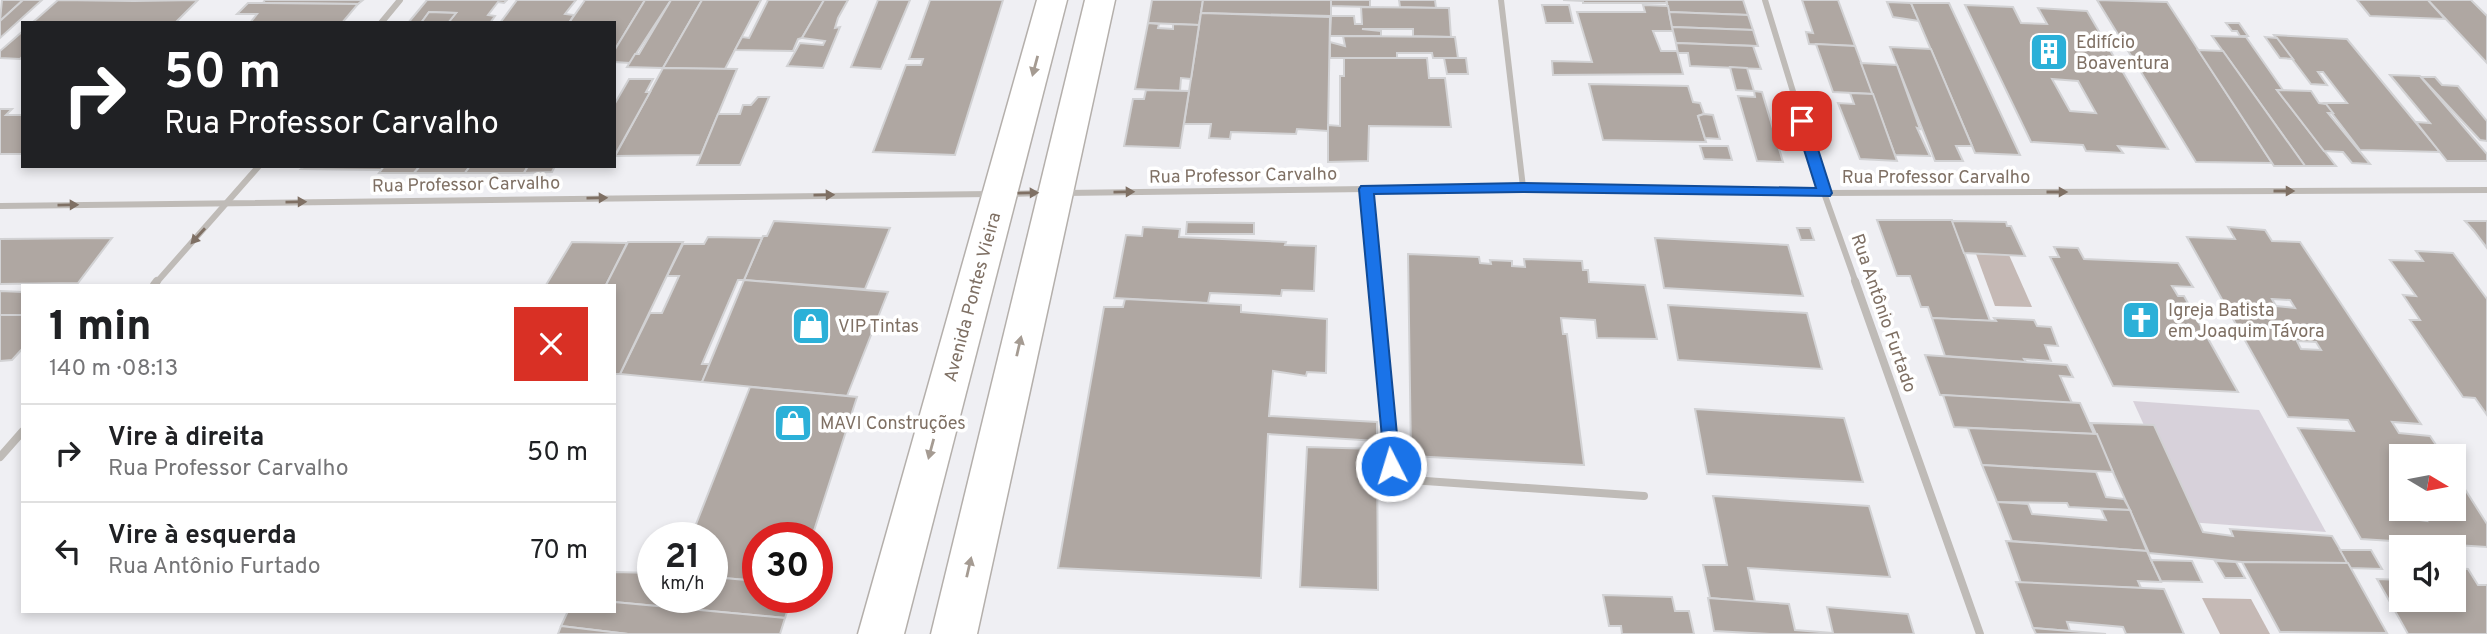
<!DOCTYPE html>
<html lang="pt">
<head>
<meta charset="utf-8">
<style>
	:root { --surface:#fff; --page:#f6f6f6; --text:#202124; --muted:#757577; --line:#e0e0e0 }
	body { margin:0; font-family:Overpass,sans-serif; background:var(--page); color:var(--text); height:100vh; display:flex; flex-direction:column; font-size:26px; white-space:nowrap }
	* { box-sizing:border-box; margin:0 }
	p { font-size:23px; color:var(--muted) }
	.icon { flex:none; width:38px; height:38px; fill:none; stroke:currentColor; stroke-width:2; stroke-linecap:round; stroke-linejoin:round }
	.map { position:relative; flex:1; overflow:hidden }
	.details { position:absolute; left:21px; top:284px; width:595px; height:329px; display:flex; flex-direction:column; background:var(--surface); border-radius:0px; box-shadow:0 4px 10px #0003 }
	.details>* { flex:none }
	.top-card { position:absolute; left:21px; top:21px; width:595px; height:147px; border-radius:0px; box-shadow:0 4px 10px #0003; background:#202124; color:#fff; overflow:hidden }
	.needle { width:46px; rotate:100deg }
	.buttons { position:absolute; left:2389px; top:444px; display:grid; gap:14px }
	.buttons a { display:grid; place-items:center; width:77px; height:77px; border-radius:0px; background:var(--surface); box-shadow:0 4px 10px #0003; font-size:35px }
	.speed { position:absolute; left:637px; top:522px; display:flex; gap:14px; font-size:35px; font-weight:700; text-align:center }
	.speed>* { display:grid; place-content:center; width:91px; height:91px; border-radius:50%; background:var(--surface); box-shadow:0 4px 10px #0003; line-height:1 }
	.speed small { font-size:18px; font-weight:400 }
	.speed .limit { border:10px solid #d22; background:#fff; color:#111 }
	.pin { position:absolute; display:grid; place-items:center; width:60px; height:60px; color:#fff; margin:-30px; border-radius:14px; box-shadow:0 4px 10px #0006 }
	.me { position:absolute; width:77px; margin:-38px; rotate:355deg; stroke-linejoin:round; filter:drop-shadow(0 0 5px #0008) }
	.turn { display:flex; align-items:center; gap:24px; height:147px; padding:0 28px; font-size:32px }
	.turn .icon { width:91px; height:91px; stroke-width:2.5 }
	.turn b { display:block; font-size:49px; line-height:60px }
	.round { display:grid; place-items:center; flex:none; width:74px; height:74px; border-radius:0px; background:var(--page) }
	.overview { display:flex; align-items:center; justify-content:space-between; height:119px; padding:0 28px }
	h1 { font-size:42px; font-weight:800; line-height:52px }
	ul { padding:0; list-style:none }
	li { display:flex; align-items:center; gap:21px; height:98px; padding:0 28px; border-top:2px solid var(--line) }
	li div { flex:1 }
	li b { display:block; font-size:26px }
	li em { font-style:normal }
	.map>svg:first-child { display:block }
</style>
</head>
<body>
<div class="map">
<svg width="2487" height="634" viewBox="0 0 2487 634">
	<rect width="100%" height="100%" fill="#efeff3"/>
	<!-- green -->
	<path fill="#d7d1da" d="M2133 401 2259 410 2326 532 2188 522Z"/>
	<!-- water -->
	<g fill="#c5b9b5">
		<path d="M1976 254 2009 255 2032 307 1995 306Z"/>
		<path d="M2202 598 2251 599 2270 634H2220Z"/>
	</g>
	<!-- building -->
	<g fill="#afa7a2" stroke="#d2d2d4" stroke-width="2" fill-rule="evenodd">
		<path d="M2 0H23L0 21Z"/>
		<path d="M23 0H42L0 38V21Z"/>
		<path d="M58 0 134 1 198 0 175 23H32Z"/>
		<path d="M265 0H363L358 4 263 3Z"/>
		<path d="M427 0H507L504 3 498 2 488 15 495 16 490 23H448L456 13 429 12 421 23H408Z"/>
		<path d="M517 0H576L565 14 574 15 569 23H500Z"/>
		<path d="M585 0H645L614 51V23H569Z"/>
		<path d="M645 0H671L630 63 614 62V51Z"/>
		<path d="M671 0H702L663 68 627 67 635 54H639Z"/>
		<path d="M702 0H761L725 69 663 68Z"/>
		<path d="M768 0H824L802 38 798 39 793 51 735 50 742 37 749 38Z"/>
		<path d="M824 0H848L838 18 835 28 840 27 823 68 787 66 800 43 823 45 825 41 802 38Z"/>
		<path d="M878 0H910L881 69 851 67Z"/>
		<path d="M930 0H1003L955 155 873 152 906 65H921L923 59H909Z"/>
		<path d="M1152 0H1203L1199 25 1148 23Z"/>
		<path d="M1203 0H1331V16L1201 13Z"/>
		<path d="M1331 0H1370V7L1331 6Z"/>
		<path d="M1399 0H1435L1436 8 1400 7Z"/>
		<path d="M1666 0H1743L1748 15 1669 12Z"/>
		<path d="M1666 0 1667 3H1583V1L1563 0Z"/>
		<path d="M1802 0H1838L1855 46 1809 44 1806 32 1813 33Z"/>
		<path d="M2097 0 2167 2 2272 163 2196 162Z"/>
		<path d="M2357 0H2428L2445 19 2370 16Z"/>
		<path d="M2428 0H2471L2487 16V63Z"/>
		<path d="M1887 2 1911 3 1919 21 1893 17Z"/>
		<path d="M248 3H263L358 4 342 23H250L257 14H237Z"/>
		<path d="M1911 3H1949L2020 155 1975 153Z"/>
		<path d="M1542 5H1569L1573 23H1546Z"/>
		<path d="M1643 5 1668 6 1673 31H1653L1661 51H1677L1683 74 1553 75 1552 61 1592 62 1577 12H1645Z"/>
		<path d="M1965 5 2013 7 2021 23 2047 24 2038 8 2087 11 2168 149 2118 146 2123 153 2086 151 2083 145 2031 142ZM2052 79 2078 81 2096 113 2070 111Z"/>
		<path d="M1361 7 1449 8 1451 37 1413 36V29H1362L1381 31V36H1330L1331 16H1354L1355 24H1362Z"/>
		<path d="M429 12 456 13 448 23H421Z"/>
		<path d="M1669 12 1748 15 1753 30 1672 27Z"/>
		<path d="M1201 13 1330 17 1328 131 1297 129 1296 134 1231 132 1230 139 1209 138 1211 124H1184Z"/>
		<path d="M1148 23 1159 24 1158 28 1173 29V24L1199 25 1191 79 1181 78 1180 91 1135 89Z"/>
		<path d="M2226 23H2239L2248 36H2240L2237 31H2232Z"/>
		<path d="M1672 27 1753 30 1758 46 1676 43Z"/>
		<path d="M23 31V56L20 59 0 58V51Z"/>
		<path d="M2274 35 2347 39 2440 152 2360 150 2324 103H2347L2323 72H2318L2327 85 2311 84Z"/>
		<path d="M1343 36 1455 37 1458 58H1433L1432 53H1397V58H1330V42L1345 46Z"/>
		<path d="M2212 36 2246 37 2283 90H2277L2336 166H2305Z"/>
		<path d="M2265 37 2277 38 2293 59 2280 58Z"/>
		<path d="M1676 43 1753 46 1761 69 1690 66 1688 53H1678Z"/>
		<path d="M1816 44 1855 46 1873 94 1833 92Z"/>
		<path d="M1890 47 1931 49 1972 146H1956L1963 161H1935Z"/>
		<path d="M2198 50 2223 51 2305 166H2274Z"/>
		<path d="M1344 58H1427L1429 78H1445L1451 127 1369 126 1368 161 1328 162V125L1340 126V76H1344Z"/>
		<path d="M1444 58H1466L1468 74H1447Z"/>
		<path d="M1861 63 1897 65 1920 129 1917 128 1930 156 1895 155Z"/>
		<path d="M1730 67 1747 68 1754 91 1736 90Z"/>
		<path d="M663 68 737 69 701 155 615 156Z"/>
		<path d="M2390 75 2420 76 2487 154V161H2447L2416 122 2430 123Z"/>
		<path d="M2421 77H2435L2442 85 2458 86 2487 121V141L2480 140Z"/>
		<path d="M629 79H653L646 92H650L614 157V105Z"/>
		<path d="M1589 84 1688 86 1693 102 1700 103 1704 114 1698 116 1706 142 1603 140Z"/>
		<path d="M1146 90 1189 91 1180 148 1124 146 1133 99H1144Z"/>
		<path d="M2277 90 2311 91 2319 103 2326 104 2333 113H2328L2370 164 2352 163 2343 152 2324 151Z"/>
		<path d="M1754 91 1762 92 1783 162 1757 161 1738 96 1755 97Z"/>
		<path d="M1850 93 1873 94 1897 161 1860 159 1838 103 1854 104Z"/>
		<path d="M758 97H769L740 165H697L718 114H740L743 105H751Z"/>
		<path d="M0 109H12L6 115H23V154H0Z"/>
		<path d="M1704 114 1713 115 1720 139 1705 138 1698 116Z"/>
		<path d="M1700 146H1728L1732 160 1704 159Z"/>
		<path d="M304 166H384L381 170 301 169Z"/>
		<path d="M384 166H420L414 173H379Z"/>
		<path d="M420 166H470L465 173H414Z"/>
		<path d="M470 166H528L524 173H465Z"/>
		<path d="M528 166H555L552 172 524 173Z"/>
		<path d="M1877 220H1952L1990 321 1932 318 1928 307H1921L1910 276H1897Z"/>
		<path d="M774 221 890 228 865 289 744 280 763 236H767Z"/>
		<path d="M1952 221 2006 222 2007 226H2011L2025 256 1964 253Z"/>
		<path d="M2465 221H2487V248L2474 231Z"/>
		<path d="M1187 222 1254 223V234H1186Z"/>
		<path d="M1143 227 1180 229 1179 237 1286 242 1285 245 1316 246 1314 291 1282 290 1281 296 1210 293 1208 303 1114 298 1126 235 1142 236Z"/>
		<path d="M2228 227 2265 230 2272 241 2300 242 2421 424 2392 422 2399 433 2430 436 2444 457H2401L2399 508 2405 518 2427 521 2422 511 2409 509H2454V472L2487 524V547L2361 539 2298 428 2354 431 2348 420 2288 417 2187 237 2235 239ZM2272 299 2290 300 2295 308 2276 306ZM2297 341 2316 342 2321 350 2301 349Z"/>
		<path d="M1797 228H1810L1814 240H1801Z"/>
		<path d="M708 237 762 238 744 280H738L702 364H710L702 382 620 374 650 313H662L679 276H667L683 244H704Z"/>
		<path d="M112 238 78 283 0 284V239Z"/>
		<path d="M1655 238 1788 245 1803 296 1664 288Z"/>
		<path d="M572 242 627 243 606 285H546Z"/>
		<path d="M628 242H683L620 374H614V285H606Z"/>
		<path d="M2054 247 2078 248 2084 259 2178 263 2193 287 2172 286 2178 296H2184L2238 392 2113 386 2050 257H2059Z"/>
		<path d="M2416 251 2453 253 2487 299V415L2475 398 2463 397 2410 320H2420L2403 295 2416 296 2390 260 2423 261Z"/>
		<path d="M1408 254 1479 257 1480 263 1491 264 1490 260 1512 261V266L1525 267 1524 259 1582 261 1583 270H1588L1589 282 1645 285 1657 339 1597 338 1595 320 1561 318 1563 334H1567L1584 465 1411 456Z"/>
		<path d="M744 280 888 292 847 396 702 382Z"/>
		<path d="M0 291 23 292V315H0Z"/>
		<path d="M1125 299 1241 305V312L1327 319 1326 373 1307 372 1306 376 1273 371 1269 416 1377 422V441L1268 434 1261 578 1058 568 1104 307H1123Z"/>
		<path d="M1668 305 1807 313 1822 369 1678 360Z"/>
		<path d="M0 315H23V348L12 360 0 361Z"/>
		<path d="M1932 318 1996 321 1994 318 2034 320 2037 326 2051 327 2058 346 2045 345 2051 361 2024 359 2026 362 1945 356Z"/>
		<path d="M1925 355 2067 365 2073 377 2060 376 2072 403 1940 395Z"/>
		<path d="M750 387 857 397 812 537H758V581L712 577V537H691Z"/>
		<path d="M1943 395 2080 403 2094 434 1954 427Z"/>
		<path d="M1695 409 1844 418 1863 482 1707 474Z"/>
		<path d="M2091 423 2154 425 2203 532 2233 536 2230 529 2332 536 2348 563 2242 562 2149 553Z"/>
		<path d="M1968 428 2097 434 2113 472 1982 465Z"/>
		<path d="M1307 447 1377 449 1378 590 1300 587Z"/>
		<path d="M1982 465 2096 472 2106 497 2124 499 2130 510 2069 507 2067 503 1997 502Z"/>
		<path d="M1713 496 1869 506 1890 577 1748 568 1755 602 1710 598 1703 565H1727Z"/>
		<path d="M1997 502 2028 504 2032 514 2106 520 2101 509 2130 510 2147 551 2012 541Z"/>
		<path d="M2006 541 2147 551 2161 582 2138 581 2141 588 2021 583Z"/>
		<path d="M2340 550H2371L2382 569 2350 568Z"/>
		<path d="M2151 560 2192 561 2202 582 2161 581Z"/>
		<path d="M2215 561 2236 562 2245 578H2225Z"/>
		<path d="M2242 562 2348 563 2387 633 2280 632Z"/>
		<path d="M2454 568 2468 569 2478 585H2487V634H2408L2377 579 2401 580V600H2454Z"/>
		<path d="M614 572 653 573V597H712V577L758 581V597H792L785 618 614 602Z"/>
		<path d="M2016 582 2164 589 2184 634H2126L2123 627 2067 622 2070 631 2033 628Z"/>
		<path d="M1603 595 1672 597 1675 611H1689L1694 634H1622L1621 626H1609Z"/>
		<path d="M1708 598 1789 604 1795 630 1833 633 1827 607 1908 614 1914 634H1770L1714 631Z"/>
		<path d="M614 602 785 618 780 634H628L561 626 568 611H614Z"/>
		<path d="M561 626 628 634H558Z"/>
		<path d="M2033 628 2070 631 2106 634H2036Z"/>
	</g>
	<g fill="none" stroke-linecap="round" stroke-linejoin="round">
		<!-- primary casing -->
		<g stroke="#b4afab" stroke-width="3">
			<g id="primary">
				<path d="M1037 0H1067L904 634H858Z"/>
				<path d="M1085 0H1115L977 634H931Z"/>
			</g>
		</g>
		<!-- street-far1 -->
		<g stroke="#bfbbb7" stroke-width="6">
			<path d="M1501 0 1523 187"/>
			<path d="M1765 0 1824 193 1856 283"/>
			<path d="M381 23 400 0"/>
			<path d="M1366 189 1375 283"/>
			<path d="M1065 193 1523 187 1824 193 2487 190"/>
			<path d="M1009 194 1046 193"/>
			<path d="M0 206 990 194"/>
			<path d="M156 283 259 166"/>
		</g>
		<!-- street -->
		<g stroke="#bfbbb7" stroke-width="8">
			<path d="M1374 281 1391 465 1411 480 1644 496"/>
			<path d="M1855 281 1980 634"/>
			<path d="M154 285 157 281"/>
			<path d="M0 457 23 431"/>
		</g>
		<!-- primary -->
		<use href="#primary" fill="#fff" fill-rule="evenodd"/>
	</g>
	<!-- one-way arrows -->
	<defs><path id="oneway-solid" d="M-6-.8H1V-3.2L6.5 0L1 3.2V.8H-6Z" transform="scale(1.75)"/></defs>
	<g fill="#a59b92">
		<use href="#oneway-solid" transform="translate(1035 66) rotate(105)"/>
		<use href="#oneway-solid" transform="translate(1019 346) rotate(-77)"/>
		<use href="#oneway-solid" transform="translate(931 449) rotate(105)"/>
		<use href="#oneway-solid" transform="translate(969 567) rotate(-77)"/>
	</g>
	<g fill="#7f7064">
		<use href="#oneway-solid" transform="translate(2284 191)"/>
		<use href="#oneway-solid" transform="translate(1124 192) rotate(-1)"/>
		<use href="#oneway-solid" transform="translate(2057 192)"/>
		<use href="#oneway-solid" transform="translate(1028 193) rotate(-1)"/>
		<use href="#oneway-solid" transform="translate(824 195) rotate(-1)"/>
		<use href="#oneway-solid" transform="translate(597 198) rotate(-1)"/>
		<use href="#oneway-solid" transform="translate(296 202) rotate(-1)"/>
		<use href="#oneway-solid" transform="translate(68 205) rotate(-1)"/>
		<use href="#oneway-solid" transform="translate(198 236) rotate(132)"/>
	</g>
	<!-- route -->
	<path fill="#1a73e8" stroke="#114b97" stroke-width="2" d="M1802 116 1809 121 1832 193 1830 196 1523 192 1374 194 1400 466 1398 470H1385L1359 189 1361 186 1523 183 1816 188 1795 121Z"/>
	<!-- icons -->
	<defs>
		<g id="building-square" transform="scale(2.0125)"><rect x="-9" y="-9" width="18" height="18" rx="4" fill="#2bb0d8" stroke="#fff"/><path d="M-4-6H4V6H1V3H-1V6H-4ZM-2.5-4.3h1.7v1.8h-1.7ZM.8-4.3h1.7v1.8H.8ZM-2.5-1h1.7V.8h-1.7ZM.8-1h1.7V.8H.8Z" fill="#fff"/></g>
		<g id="church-square" transform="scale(2.0125)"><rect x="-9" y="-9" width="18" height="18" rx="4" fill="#2bb0d8" stroke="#fff"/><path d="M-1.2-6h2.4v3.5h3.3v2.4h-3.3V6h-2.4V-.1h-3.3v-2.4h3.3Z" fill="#fff"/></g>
		<g id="shop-square" transform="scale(2.0125)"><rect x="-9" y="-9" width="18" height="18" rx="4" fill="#2bb0d8" stroke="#fff"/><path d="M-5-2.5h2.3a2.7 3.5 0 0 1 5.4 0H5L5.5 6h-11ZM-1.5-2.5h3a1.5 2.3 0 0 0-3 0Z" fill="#fff"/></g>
	</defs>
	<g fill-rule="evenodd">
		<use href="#building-square" x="2049" y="52"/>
		<use href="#church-square" x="2141" y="320"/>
		<use href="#shop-square" x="811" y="326"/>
		<use href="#shop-square" x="793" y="423"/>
	</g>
	<g text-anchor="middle" stroke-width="7" stroke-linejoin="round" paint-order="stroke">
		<!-- poi labels -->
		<g font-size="18" fill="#7f7064" stroke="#fff" text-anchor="start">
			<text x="2076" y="48">Edifício<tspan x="2076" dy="21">Boaventura</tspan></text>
			<text x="2168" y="316">Igreja Batista<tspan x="2168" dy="21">em Joaquim Távora</tspan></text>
			<text x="838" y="332">VIP Tintas</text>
			<text x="820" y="429">MAVI Construções</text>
		</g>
		<!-- street labels -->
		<g font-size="18" fill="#7f7064" stroke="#fff">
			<text transform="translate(1243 175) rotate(-1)" y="6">Rua Professor Carvalho</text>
			<text x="1936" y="183">Rua Professor Carvalho</text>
			<text transform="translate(466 184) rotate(-1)" y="6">Rua Professor Carvalho</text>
			<text transform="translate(972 297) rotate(-75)" y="6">Avenida Pontes Vieira</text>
			<text transform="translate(1884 313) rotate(71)" y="6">Rua Antônio Furtado</text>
		</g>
	</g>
</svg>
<div class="buttons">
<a><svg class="needle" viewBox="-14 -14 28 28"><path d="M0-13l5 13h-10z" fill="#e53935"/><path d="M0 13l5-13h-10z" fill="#757577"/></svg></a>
<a><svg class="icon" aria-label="sound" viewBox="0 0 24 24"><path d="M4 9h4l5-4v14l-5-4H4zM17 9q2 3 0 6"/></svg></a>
</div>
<div class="speed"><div>21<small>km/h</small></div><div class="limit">30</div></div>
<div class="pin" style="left:1802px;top:121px;background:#d93025"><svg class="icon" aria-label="arrive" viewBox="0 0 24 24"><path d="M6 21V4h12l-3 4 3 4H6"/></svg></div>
<svg class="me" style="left:1391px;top:466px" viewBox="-20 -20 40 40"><circle r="17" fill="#1a73e8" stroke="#fff" stroke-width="3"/><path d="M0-11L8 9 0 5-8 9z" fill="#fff"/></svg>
<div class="top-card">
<div class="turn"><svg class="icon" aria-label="right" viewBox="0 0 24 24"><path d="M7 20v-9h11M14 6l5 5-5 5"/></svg><div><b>50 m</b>Rua Professor Carvalho</div></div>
</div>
<section class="details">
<div class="overview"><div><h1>1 min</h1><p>140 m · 08:13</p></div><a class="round" style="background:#d93025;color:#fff"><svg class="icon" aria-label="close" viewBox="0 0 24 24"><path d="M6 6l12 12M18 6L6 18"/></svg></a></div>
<ul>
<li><svg class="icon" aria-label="right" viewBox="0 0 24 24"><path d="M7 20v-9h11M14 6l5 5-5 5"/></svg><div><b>Vire à direita</b><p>Rua Professor Carvalho</p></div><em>50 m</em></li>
<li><svg class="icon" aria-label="left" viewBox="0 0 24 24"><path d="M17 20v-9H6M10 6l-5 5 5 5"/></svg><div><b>Vire à esquerda</b><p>Rua Antônio Furtado</p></div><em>70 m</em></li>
</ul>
</section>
</div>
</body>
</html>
